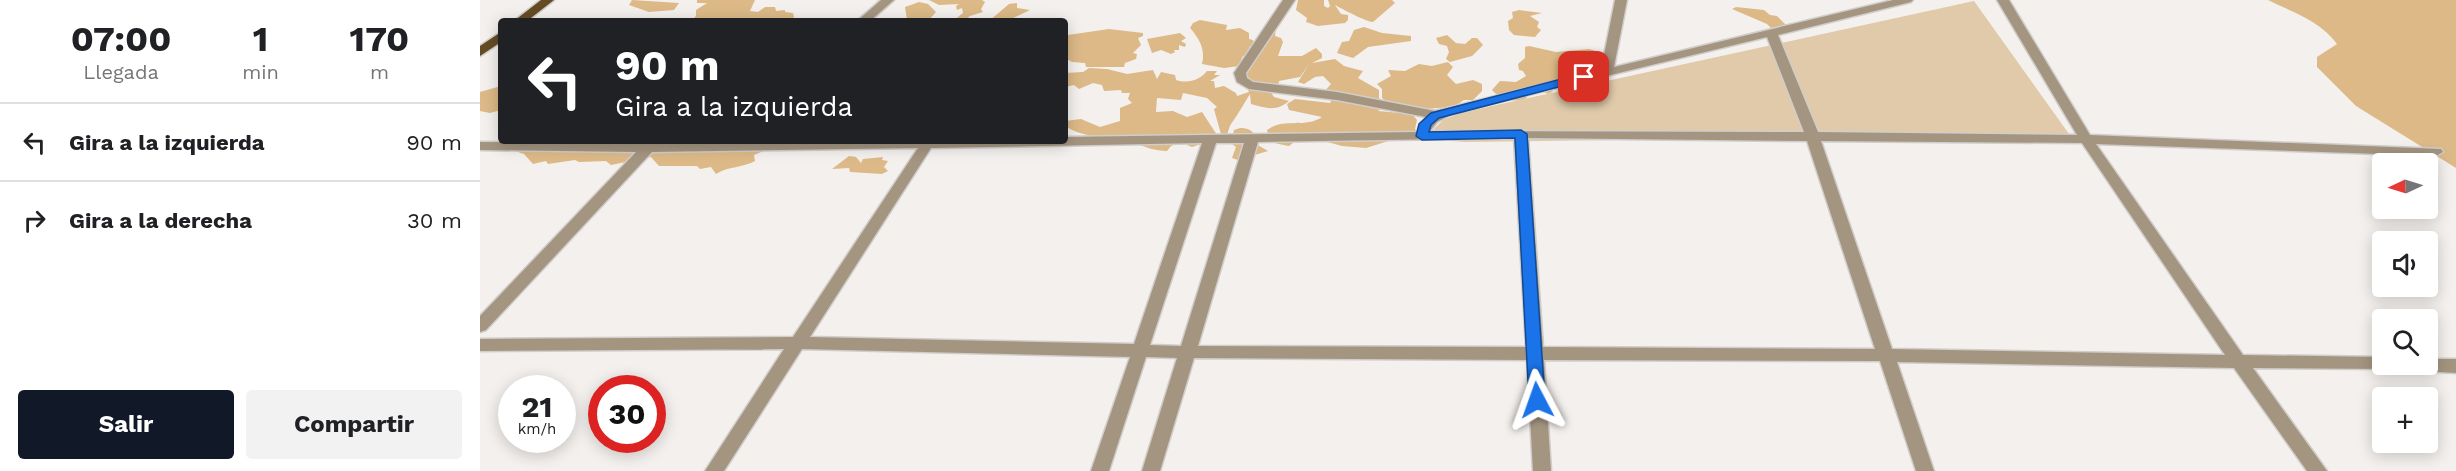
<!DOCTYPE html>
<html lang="es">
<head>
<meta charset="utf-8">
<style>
	:root { --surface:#fff; --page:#f2f2f2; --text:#202124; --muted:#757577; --line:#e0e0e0; --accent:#111827 }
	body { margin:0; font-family:"Work Sans",sans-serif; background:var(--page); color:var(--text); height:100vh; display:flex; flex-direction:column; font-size:22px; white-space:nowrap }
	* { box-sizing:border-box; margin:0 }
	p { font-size:20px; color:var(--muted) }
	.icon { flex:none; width:33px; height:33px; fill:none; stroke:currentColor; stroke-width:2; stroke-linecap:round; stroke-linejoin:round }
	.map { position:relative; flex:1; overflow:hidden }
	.details { display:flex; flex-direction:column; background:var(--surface); width:480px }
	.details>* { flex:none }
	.banner { position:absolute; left:18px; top:18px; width:570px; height:126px; border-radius:6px; box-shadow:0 3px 15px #0003; background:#202124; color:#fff; overflow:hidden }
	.needle { width:39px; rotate:266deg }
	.tools { position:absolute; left:1892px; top:153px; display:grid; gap:12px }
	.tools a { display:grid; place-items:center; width:66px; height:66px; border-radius:6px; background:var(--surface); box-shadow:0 3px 15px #0003; font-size:30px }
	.speed { position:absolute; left:18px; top:375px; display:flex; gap:12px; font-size:30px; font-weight:700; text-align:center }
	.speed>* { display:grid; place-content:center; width:78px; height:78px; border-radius:50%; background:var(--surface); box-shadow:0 3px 15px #0003; line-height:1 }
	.speed small { font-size:15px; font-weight:400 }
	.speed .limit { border:9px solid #d22; background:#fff; color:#111 }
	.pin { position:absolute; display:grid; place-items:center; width:51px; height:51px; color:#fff; margin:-26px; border-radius:12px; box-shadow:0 3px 9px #0006 }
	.me { position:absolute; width:66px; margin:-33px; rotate:356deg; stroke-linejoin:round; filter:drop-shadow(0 0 4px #0008) }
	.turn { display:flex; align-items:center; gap:21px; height:126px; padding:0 18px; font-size:27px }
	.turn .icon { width:78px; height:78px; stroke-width:2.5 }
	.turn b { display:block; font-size:42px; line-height:51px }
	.eta { display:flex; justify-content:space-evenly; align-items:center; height:102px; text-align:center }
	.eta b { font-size:36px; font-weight:700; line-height:42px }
	.cta { display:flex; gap:12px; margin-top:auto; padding:12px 18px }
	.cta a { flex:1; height:69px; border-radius:6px; background:var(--accent); color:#fff; font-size:24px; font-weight:700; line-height:69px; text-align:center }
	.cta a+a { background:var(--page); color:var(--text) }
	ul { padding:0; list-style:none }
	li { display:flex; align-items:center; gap:18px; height:78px; padding:0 18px; border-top:2px solid var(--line) }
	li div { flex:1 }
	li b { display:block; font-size:22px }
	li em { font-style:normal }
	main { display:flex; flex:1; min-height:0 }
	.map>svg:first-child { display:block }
</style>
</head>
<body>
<main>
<section class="details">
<div class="eta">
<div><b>07:00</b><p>Llegada</p></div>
<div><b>1</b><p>min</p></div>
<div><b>170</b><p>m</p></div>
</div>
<ul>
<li><svg class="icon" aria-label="left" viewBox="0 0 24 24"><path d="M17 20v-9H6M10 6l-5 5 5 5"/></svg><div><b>Gira a la izquierda</b></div><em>90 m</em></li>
<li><svg class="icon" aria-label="right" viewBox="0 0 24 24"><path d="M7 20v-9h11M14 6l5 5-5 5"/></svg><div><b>Gira a la derecha</b></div><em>30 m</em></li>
</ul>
<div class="cta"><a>Salir</a><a>Compartir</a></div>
</section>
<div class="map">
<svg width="1976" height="471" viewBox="0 0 1976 471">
	<rect width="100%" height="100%" fill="#f3f0ed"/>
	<!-- green -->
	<path fill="#e0caaa" d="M1494 1 1589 134 984 142C971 141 960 141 954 129L963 120 980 113Z"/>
	<!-- forest -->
	<g fill="#dcb987">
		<path d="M152 0 199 3 194 10 169 12 149 5Z"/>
		<path d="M217 0H275L270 11 278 12 285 7H295L296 11 305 10V12L313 13 314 17 309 21H211L216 16V10L227 3H217Z"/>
		<path d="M449 0H502L505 2 501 9 503 12 490 16 484 21H473L483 13 482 8 477 10 476 6 479 4 459 5Z"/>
		<path d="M818 0H844V6L848 8 850 6 848 0H912L915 3 893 22C887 22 862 9 855 5L861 14 868 15V20L865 23 838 26 826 22 827 18 816 10Z"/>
		<path d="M1788 0H1976V168L1876 106 1837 67V57L1857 44C1841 21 1812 12 1788 0Z"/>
		<path d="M439 2 448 4 456 12 448 21 427 20 425 7Z"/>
		<path d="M537 3V8L550 10 529 20 509 21 529 4Z"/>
		<path d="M1256 7 1284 10 1290 15 1297 16 1309 28 1293 30 1287 24 1252 9Z"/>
		<path d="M1039 10 1062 13 1050 16 1059 22 1057 27 1061 30 1055 37 1034 35 1029 30 1028 21 1033 18 1032 12Z"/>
		<path d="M720 20 747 25 746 30 760 28 769 33V39L773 40 774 45 769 47 771 50 762 57 760 66 744 68 722 64C726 50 719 38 710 28L713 23Z"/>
		<path d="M796 27 795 36 801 38 803 42 798 56H822L836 48 842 54V58L832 63 855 59 864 66 883 71 878 78 899 90V98L904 106 898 111 932 114 937 120 935 129 937 132 886 148 862 146 833 138 817 140 809 146C797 143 790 145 787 130 804 117 824 129 842 117L809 110 807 104 815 99 850 103 853 98 843 93 851 84 843 76 835 77 824 84 818 82 829 64 820 77 799 81 798 87 790 91 794 97 809 101C797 112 785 108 771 104L770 94C763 105 759 113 751 124 748 129 749 132 745 138H742L734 109 737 107 727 98 703 93 701 100 677 98 676 112 693 111 707 117 722 112 739 138 712 147 707 145 710 139 691 146 687 151C675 151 666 147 656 144 631 137 605 139 585 126V121L601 119 620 127 640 121V108L652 103 648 99 650 93H642L641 90 624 91 622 85 613 83 599 89 594 85 585 87V73L603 72 609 68 627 69 647 74 673 70 677 79 681 72 695 75 696 80C708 84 720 80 727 71H737L734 75H740L730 81H734L735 88 744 86 756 93 757 96 769 92 762 79 780 40V33L786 28Z"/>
		<path d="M884 27 902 33 931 36V41L888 47 873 58 857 53 862 42 869 41 874 30Z"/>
		<path d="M629 29 663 33V36L658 38 661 45 653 53 657 54 656 59 645 63 644 67H606L605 63 592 62 585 58V32L588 35Z"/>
		<path d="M700 33 706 38 701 41 706 44 705 47 699 45V50H694L695 52 691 54 681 50 672 53 667 39Z"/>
		<path d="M967 35 976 43 985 44 992 38H997L1003 45 992 56 970 62 966 59 969 52 967 46 959 44 956 38Z"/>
		<path d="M1049 46 1076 52 1109 49 1126 54 1131 73 1117 85 1101 82 1088 89 1074 88 1072 92 1068 94 1058 89 1047 95V98C1034 103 1021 100 1012 90L1020 81 1036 82 1046 76 1043 71 1039 70 1038 64 1045 58V47Z"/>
		<path d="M968 62 973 67 967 75 976 84 993 80 1002 84V91L993 100H984L973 107 944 109 908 103 902 98V89L897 84 911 76 908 70 925 71 939 64 952 66Z"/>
		<path d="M21 86V110L10 113 0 111V92Z"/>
		<path d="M760 128C772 128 776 133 776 144L788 151 758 160 752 158 756 147 751 143 754 130Z"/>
		<path d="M28 141H306L274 155 275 161C263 168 248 166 236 174L231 167 220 169 217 166H179L171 157 131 165 126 161 99 162 95 160 68 164 66 161 53 164 44 154 35 151Z"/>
		<path d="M369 156 376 157 381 163 383 159 403 157 402 160 408 161 404 167 408 171 402 174 370 172 369 168 352 169Z"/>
	</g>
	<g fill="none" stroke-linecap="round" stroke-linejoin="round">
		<!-- minor casing -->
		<g stroke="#d0cdca" stroke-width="3">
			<g id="minor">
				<path d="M401 0H414L390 21H377Z"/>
				<path d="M803 0H815L766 73 767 78 773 82 857 92 955 111 1121 70 1135 0H1147L1134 67 1413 0H1433L1431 2 1298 35 1338 132 1597 135 1517 0H1529L1610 135 1961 149 1963 152 1956 156 1616 144 1763 355 1902 357V364H1947V359H1976V373L1907 369 1773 368 1847 471H1827L1754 368 1417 362 1454 471H1436L1400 361 1064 360 1071 471H1053L1047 360 714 358 680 471H662L697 358 666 357 629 471H611L650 357 322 349 244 471H225L304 349 0 351V339L313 337 438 148 172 152 6 330 0 332V316L156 152 0 150V142L168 144 585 141V137L937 132 946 117 857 100 769 89 757 82 754 73ZM1287 37 1324 132 950 131 957 122 974 113ZM1034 138 1046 347 718 346 778 142ZM1048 138 1327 141 1395 349 1063 347ZM1341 141 1602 143 1745 355 1412 349ZM722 143 654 344 330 337 451 148ZM736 143H764L701 346 670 345Z"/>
			</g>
		</g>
		<!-- major casing -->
		<g stroke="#d0cdca" stroke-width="3">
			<g id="major">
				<path d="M61 0H74L47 21H34Z"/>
				<path d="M21 32V42L0 56V46Z"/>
			</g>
		</g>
		<!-- minor -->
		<use href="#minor" fill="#a49580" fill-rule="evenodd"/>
		<!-- major -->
		<use href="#major" fill="#644b23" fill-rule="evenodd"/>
	</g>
	<!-- route -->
	<path fill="#1a73e8" stroke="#114b97" stroke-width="1.5" d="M1104 73 1109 74V79L959 118 951 125 949 132 1041 130 1047 134 1065 400 1057 407 1049 400 1035 138 942 140 936 136 939 124 951 113Z"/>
</svg>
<div class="tools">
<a><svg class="needle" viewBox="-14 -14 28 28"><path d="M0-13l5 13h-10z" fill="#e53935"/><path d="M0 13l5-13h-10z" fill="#757577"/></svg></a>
<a><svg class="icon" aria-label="sound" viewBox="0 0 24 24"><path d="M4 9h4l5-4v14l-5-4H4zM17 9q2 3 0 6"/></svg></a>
<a><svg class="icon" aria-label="search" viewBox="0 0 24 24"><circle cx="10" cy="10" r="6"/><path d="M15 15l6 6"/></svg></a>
<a>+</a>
</div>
<div class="speed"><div>21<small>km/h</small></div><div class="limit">30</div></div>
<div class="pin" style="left:1104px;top:77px;background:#d93025"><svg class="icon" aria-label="arrive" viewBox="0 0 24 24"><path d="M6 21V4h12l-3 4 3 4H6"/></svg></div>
<svg class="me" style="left:1057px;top:400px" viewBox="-20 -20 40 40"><path d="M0-17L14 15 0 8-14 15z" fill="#1a73e8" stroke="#fff" stroke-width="4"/></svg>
<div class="banner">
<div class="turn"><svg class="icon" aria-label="left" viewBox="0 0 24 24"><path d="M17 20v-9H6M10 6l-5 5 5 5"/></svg><div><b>90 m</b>Gira a la izquierda</div></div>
</div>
</div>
</main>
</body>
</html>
